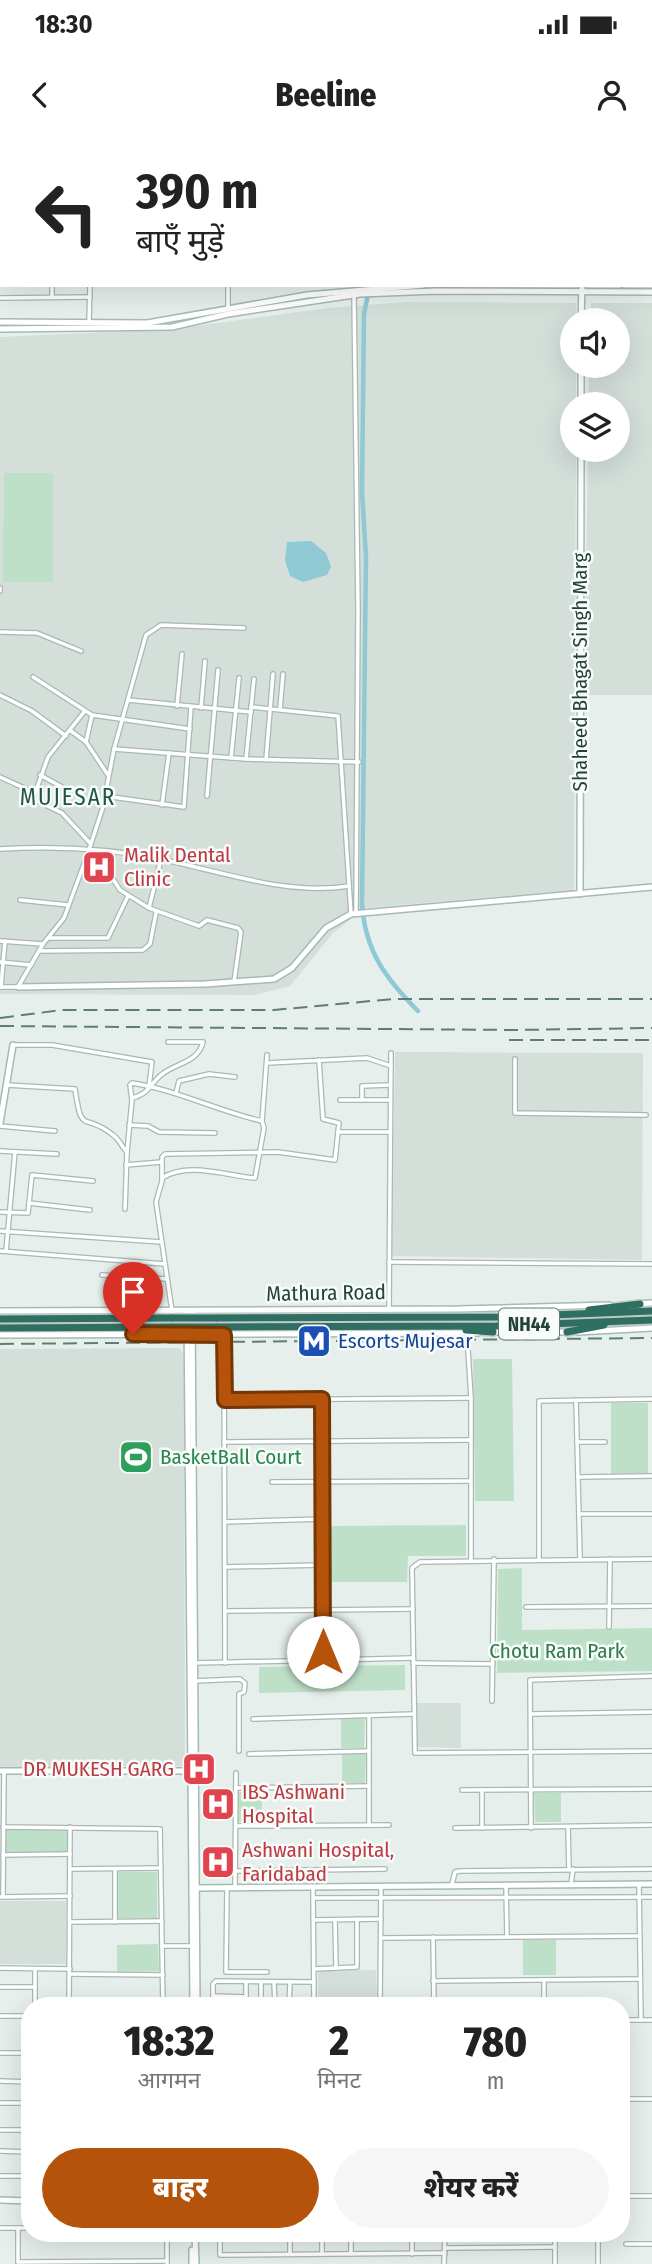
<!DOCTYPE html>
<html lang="hi">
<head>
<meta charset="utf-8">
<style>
	:root { --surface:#fff; --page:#f6f6f6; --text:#222; --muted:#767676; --accent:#b45309 }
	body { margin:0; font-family:"Fira Sans Condensed","Noto Sans Devanagari",sans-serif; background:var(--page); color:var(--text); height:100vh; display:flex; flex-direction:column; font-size:26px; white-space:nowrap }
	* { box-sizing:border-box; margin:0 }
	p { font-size:23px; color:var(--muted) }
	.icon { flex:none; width:38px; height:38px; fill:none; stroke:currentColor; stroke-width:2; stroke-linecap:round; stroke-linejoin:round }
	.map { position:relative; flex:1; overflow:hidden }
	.panel { position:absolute; left:21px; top:1857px; width:609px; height:245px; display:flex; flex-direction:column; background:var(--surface); border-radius:28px; box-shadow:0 7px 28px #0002 }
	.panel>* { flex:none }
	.guide { position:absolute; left:0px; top:0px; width:653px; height:147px; box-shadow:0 7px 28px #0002; background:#fff; color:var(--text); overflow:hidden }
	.buttons { position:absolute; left:560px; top:168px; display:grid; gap:14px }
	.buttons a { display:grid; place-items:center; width:70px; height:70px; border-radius:50%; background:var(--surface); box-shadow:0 7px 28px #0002; font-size:35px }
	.pin { position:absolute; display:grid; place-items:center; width:60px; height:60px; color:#fff; margin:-72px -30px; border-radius:50% 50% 50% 0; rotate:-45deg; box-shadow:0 0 7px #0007 }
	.pin .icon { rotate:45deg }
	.me { position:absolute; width:77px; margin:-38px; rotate:0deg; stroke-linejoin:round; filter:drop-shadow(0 0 5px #0008) }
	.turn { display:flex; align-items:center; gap:24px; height:147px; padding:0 21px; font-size:32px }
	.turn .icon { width:91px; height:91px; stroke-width:2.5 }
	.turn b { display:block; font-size:49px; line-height:60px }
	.eta { display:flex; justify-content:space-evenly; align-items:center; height:119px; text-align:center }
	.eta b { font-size:42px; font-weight:800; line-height:49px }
	.primary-button { display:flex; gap:14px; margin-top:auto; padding:14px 21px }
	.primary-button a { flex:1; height:80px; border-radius:42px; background:var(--accent); color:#fff; font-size:28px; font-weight:800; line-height:80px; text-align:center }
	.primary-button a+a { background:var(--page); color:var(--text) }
	.status { display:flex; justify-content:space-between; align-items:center; height:49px; padding:0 35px; background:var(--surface); direction:ltr }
	.status svg { height:19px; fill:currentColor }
	header { display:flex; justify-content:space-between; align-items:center; height:91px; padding:0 21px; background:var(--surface); font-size:32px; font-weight:800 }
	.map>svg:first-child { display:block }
</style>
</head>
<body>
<div class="status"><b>18:30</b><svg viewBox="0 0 49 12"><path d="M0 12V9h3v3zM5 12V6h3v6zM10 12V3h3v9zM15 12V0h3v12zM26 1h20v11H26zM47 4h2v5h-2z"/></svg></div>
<header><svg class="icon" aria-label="back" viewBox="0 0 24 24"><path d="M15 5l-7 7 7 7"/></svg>Beeline<svg class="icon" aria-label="person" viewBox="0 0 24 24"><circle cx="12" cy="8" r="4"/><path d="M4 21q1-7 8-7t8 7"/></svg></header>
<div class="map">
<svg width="652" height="2124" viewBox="0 0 652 2124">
	<rect width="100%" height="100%" fill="#e6efeb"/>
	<!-- built -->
	<g fill="#d4dfda">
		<path d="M405 162 576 163V180H572V226H576V264H572V310H576L574 750 365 768 332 794 290 846 255 855 0 854V197L172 189 328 168Z"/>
		<path d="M591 163H652V555H584L588 310H618V264H588L589 226H618V180H590Z"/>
		<path d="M395 912 643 913 642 1120 392 1116Z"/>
		<path d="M179 1208 184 1215 185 1626 0 1627V1209Z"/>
		<path d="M416 1563H461V1608L416 1607Z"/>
		<rect x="0" y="1761" width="66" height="63"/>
		<path d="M376 1830 377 1865H318V1831Z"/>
	</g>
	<!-- green -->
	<g fill="#bfe0c8">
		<path d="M4 333H53V442H3Z"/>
		<path d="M473 1219H512L514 1361H475Z"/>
		<path d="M611 1263H648V1333L611 1334Z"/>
		<path d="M466 1385V1416H408L407 1442H327V1386Z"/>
		<path d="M522 1428V1490L652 1488V1531L497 1533 498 1429Z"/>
		<path d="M405 1525V1550L259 1553V1527Z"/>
		<path d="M341 1578H365L364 1608H341Z"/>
		<path d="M342 1613H366L365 1643H342Z"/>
		<rect x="238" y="1652" width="24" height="30"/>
		<path d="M534 1653H561V1682H535Z"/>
		<rect x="6" y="1689" width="62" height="23"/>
		<rect x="116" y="1732" width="41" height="46"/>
		<rect x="523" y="1800" width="33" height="35"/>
		<path d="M158 1804 159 1831 117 1832V1805Z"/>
	</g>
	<!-- water -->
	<path fill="#8ec9d4" d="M311 401 326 413 331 427 327 435 303 442 290 436 285 420 287 402Z"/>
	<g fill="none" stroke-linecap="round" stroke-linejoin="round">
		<!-- canal -->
		<g stroke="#8ec9d4" stroke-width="4.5">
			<path d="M370 0V2"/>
			<path d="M370 145 364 174 362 352 366 417 362 764C365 811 386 839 418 871"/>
		</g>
		<!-- street casing -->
		<g stroke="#a8b8b2" stroke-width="6">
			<g id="street">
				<path d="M26 0V2"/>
				<path d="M58 0V2"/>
				<path d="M89 0V2"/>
				<path d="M180 0V2"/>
				<path d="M195 2V0"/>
				<path d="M453 2V0"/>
				<path d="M0 34H2"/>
				<path d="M0 96H2"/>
				<path d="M0 127H2"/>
				<path d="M354 155 358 469 356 772"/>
				<path d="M52 157V145"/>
				<path d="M0 158 90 157"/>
				<path d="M228 168V145"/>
				<path d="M89 182 90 145"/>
				<path d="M0 451V448"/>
				<path d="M0 492 37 493 81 511"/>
				<path d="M33 537 92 575 190 589"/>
				<path d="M0 555 32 571 66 596"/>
				<path d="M128 560 251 572"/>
				<path d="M177 566 182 514"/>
				<path d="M251 567 338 576 351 774"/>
				<path d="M201 568 205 521"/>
				<path d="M280 569 283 534"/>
				<path d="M84 572 48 617 33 659 62 673 90 703"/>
				<path d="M71 591 86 602 108 635"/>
				<path d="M86 602 92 575"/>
				<path d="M114 609 246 619 359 622"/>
				<path d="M231 618 239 538"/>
				<path d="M246 619 254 539"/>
				<path d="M266 620 273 534"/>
				<path d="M40 635 62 647"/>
				<path d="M0 637 35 653"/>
				<path d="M105 656 184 667 191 567"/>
				<path d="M207 656 218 530"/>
				<path d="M162 665 169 613"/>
				<path d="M0 709C53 706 107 708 160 719 221 731 286 756 349 746"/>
				<path d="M87 716 106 728 120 750 149 768 161 719"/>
				<path d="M20 760 68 765"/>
				<path d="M149 768 199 786 207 780 238 788 241 792 234 842"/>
				<path d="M48 798H108L128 756"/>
				<path d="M0 801 43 804"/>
				<path d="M39 811 143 810 150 804 156 773"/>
				<path d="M0 822 31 825"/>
				<path d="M0 847H18L43 804 64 778 87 716 103 667 114 609 146 495 161 485 244 488"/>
				<path d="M1 847 5 801"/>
				<path d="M13 905H52L152 922 149 946"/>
				<path d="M515 919V973L646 975"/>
				<path d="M267 923 367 918 391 926"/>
				<path d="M7 945 75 949C82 997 83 971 113 995 119 999 122 1007 127 1012L125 1069"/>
				<path d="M176 953 179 941 209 934 235 937"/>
				<path d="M132 958C149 954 149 945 161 935 175 923 198 923 203 902H168"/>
				<path d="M340 960H390"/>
				<path d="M362 960V946L390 945"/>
				<path d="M129 985 148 986 159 992 215 993"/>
				<path d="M0 986 55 991"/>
				<path d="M338 992H390"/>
				<path d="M0 1011 57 1014"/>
				<path d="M127 1012 132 960 130 945 132 943C178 950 217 971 262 981"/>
				<path d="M126 1025 161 1022"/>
				<path d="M162 1038C188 1021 227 1036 255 1038L264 988 262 981 267 915"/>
				<path d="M29 1063 90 1070"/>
				<path d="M0 1072 28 1073 32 1035 93 1041"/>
				<path d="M0 1091 161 1102"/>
				<path d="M0 1111 165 1124"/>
				<path d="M6 1111 15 1012"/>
				<path d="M389 1122 652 1124"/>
				<path d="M102 1135 166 1139"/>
				<path d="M389 1169 391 913"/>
				<path d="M172 1171 156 1062 162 1041V1017L165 1014 278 1012 335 1020 339 983 323 979 319 920"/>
				<path d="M467 1194 471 1258V1419"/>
				<path d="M224 1195 225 1523"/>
				<path d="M322 1259 323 1521"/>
				<path d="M225 1260 471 1258"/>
				<path d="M576 1260 580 1418"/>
				<path d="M224 1302 470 1300"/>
				<path d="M577 1302H605"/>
				<path d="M578 1337 652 1336"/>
				<path d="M272 1342 470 1341"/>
				<path d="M579 1374H652"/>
				<path d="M225 1382 322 1379"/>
				<path d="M539 1418V1261L652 1259"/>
				<path d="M652 1419 420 1422 412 1428 415 1613 652 1611"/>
				<path d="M225 1427 322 1425"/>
				<path d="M526 1467 652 1466"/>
				<path d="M225 1471 413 1469"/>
				<path d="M609 1487 610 1419"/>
				<path d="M195 1523 413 1518"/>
				<path d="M413 1523 493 1524"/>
				<path d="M195 1541 240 1539 245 1543 244 1552 239 1554V1611"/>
				<path d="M492 1561 494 1419"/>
				<path d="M531 1574 652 1572"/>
				<path d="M369 1576V1685"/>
				<path d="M253 1579 414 1574"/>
				<path d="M249 1614 369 1611"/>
				<path d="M236 1648 369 1646"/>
				<path d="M462 1650 652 1649"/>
				<path d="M236 1686 389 1685"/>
				<path d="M3 1687 160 1689 163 1866"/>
				<path d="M455 1688 652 1685"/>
				<path d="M482 1688V1650"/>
				<path d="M531 1688 530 1540 652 1536"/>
				<path d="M568 1688 569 1729"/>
				<path d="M3 1715 70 1714"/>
				<path d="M70 1729 161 1728"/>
				<path d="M235 1731 385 1729"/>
				<path d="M452 1744 455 1732 460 1731 652 1729"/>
				<path d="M571 1744 573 1729"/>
				<path d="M639 1744 641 1880"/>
				<path d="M506 1746 507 1797"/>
				<path d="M227 1747 226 1832H267"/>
				<path d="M235 1747 236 1633"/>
				<path d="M313 1747 314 1866"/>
				<path d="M0 1757 70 1756"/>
				<path d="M3 1757 4 1631"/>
				<path d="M313 1758 652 1757"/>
				<path d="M313 1780 381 1779"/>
				<path d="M335 1780 336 1828"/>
				<path d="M70 1782 162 1781"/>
				<path d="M115 1782V1729"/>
				<path d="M433 1797 434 1866"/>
				<path d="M381 1798 640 1796"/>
				<path d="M162 1806H191"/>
				<path d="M0 1828 70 1829"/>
				<path d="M35 1829V1866"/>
				<path d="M314 1829 357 1827V1779"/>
				<path d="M70 1834 163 1835"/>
				<path d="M544 1840V1866"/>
				<path d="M433 1841 640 1839"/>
				<path d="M274 1842 275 1866"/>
				<path d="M0 1847H35"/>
				<path d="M214 1856 246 1857"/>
				<path d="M69 1866 70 1687"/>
				<path d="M213 1866V1844L216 1841 314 1842"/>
				<path d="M246 1866V1842"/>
				<path d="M261 1866V1842"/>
				<path d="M289 1866 290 1843"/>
				<path d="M380 1866 381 1747"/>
				<path d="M0 1876H30"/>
				<path d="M621 1880H652"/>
				<path d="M0 1913H30"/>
				<path d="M0 1941 30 1942"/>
				<path d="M621 1959H652"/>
				<path d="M0 1963H29"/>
				<path d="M0 1990H30"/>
				<path d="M0 2011 30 2012"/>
				<path d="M0 2036H30"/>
				<path d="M621 2056H652"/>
				<path d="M0 2088H30"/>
				<path d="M167 2093V2124"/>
				<path d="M220 2093V2115L445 2113"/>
				<path d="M290 2093V2114"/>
				<path d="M322 2093V2114"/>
				<path d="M598 2093V2124"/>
				<path d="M626 2104H652"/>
				<path d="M445 2108 555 2107"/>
				<path d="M351 2114V2093"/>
				<path d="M412 2114V2093"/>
				<path d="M18 2122 167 2121"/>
				<path d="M18 2122V2088"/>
				<path d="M444 2124 445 2093"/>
				<path d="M555 2124V2093"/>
			</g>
		</g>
		<!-- secondary casing -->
		<g stroke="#a4bbb3" stroke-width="8">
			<g id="secondary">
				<path d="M299 0V2"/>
				<path d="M378 0V2"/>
				<path d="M584 0V2"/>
				<path d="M624 145H652"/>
				<path d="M581 180 582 145"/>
				<path d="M0 182 147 183 307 155 424 145"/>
				<path d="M0 189 172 187 228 174 360 154 436 151 652 152"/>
				<path d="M581 264V226"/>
				<path d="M580 754 581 310"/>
				<path d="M18 847 205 844 274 839 292 828 326 788 351 774 652 747"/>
				<path d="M0 983 13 905"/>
				<path d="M636 1164 652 1163"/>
				<path d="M0 1171 459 1169 609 1165"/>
				<path d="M187 1171 193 1866"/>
				<path d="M192 1171 197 1866"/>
				<path d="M491 1192H569"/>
				<path d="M578 1192 652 1188"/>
				<path d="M0 1195 478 1193"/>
				<path d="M0 1631H193"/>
				<path d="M196 1748 652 1744"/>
				<path d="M0 2060 30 2061"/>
				<path d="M195 2093 196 2124"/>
				<path d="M192 2110V2124"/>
			</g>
		</g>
		<!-- highway casing -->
		<g stroke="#c2cac8" stroke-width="10">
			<g id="highway">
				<path d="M589 1170 640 1164"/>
				<path d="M216 1178 499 1177 652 1171"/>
				<path d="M0 1179 173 1178"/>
				<path d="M216 1187 496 1186 652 1180"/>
				<path d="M0 1188 174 1187"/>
				<path d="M466 1190 493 1192"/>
				<path d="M567 1192 604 1185"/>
			</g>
		</g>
		<!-- street -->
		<use href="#street" stroke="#fff" stroke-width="3.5"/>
		<!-- secondary -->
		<use href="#secondary" stroke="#fff" stroke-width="5"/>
		<!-- highway -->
		<use href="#highway" stroke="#2f6f62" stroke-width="7"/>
		<!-- rail -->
		<g stroke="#5f7d75" stroke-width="2" stroke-dasharray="14 7" stroke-linecap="butt">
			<path d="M0 878 62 870H274L393 859H652"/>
			<path d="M0 886 516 890 652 888"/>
			<path d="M509 900H652"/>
			<path d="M0 1204 652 1198"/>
		</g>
		<!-- highway-bridge casing -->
		<g stroke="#c2cac8" stroke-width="10" stroke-linecap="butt">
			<g id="highway-bridge">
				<path d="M173 1178H216"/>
				<path d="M174 1187H216"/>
			</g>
		</g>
		<!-- highway-bridge -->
		<use href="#highway-bridge" stroke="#2f6f62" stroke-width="7"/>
	</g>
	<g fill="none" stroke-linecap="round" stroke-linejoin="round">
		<!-- route casing -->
		<g stroke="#753606" stroke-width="18">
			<path id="route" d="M133 1194 224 1195 225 1260 322 1259 323 1512"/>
		</g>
		<!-- route -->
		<use href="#route" stroke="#b45309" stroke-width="12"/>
	</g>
	<!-- icons -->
	<defs>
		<g id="hospital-square" transform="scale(1.75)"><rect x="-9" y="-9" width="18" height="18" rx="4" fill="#e0444e" stroke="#f7fbf9"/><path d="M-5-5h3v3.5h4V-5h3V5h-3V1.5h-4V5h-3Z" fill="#fff"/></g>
		<g id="metro-square" transform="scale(1.75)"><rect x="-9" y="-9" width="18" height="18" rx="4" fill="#1a4fb4" stroke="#f7fbf9"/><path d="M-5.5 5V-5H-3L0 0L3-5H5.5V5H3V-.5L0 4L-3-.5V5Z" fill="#fff"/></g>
		<g id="stadium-square" transform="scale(1.75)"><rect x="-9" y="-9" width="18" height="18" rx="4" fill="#2e9e5b" stroke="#f7fbf9"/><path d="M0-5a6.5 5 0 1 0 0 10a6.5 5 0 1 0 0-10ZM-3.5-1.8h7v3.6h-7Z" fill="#fff"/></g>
	</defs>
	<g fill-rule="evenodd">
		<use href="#hospital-square" x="99" y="727"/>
		<use href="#metro-square" x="314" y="1201"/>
		<use href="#stadium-square" x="136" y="1317"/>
		<use href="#hospital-square" x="199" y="1629"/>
		<use href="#hospital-square" x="218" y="1664"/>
		<use href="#hospital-square" x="218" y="1722"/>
	</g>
	<g text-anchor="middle" stroke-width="5" stroke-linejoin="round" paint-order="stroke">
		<!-- shield labels -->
		<rect fill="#f7fbf9" stroke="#637a73" stroke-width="2" x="499" y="1168.5" width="60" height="31" rx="5"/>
		<g font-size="19" font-weight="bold" fill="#24423a">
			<text x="529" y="1191">NH44</text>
		</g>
		<!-- street labels -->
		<g font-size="21" fill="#24423a" stroke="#f7fbf9">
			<text transform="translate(580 532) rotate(-90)" y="7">Shaheed Bhagat Singh Marg</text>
			<text transform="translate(326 1153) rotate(-1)" y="7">Mathura Road</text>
		</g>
		<!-- health labels -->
		<g font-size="21" fill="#be3a42" stroke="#f7fbf9" text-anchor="start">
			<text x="124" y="722">Malik Dental<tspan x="124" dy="24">Clinic</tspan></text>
			<text x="174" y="1636" text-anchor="end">DR MUKESH GARG</text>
			<text x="242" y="1659">IBS Ashwani<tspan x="242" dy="24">Hospital</tspan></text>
			<text x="242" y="1717">Ashwani Hospital,<tspan x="242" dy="24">Faridabad</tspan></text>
		</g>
		<!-- transit labels -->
		<g font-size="21" fill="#164399" stroke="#f7fbf9" text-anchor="start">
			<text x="338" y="1208">Escorts Mujesar</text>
		</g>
		<!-- leisure labels -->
		<g font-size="21" fill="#27864d" stroke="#f7fbf9" text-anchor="start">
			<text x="160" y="1324">BasketBall Court</text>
		</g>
		<!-- park labels -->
		<g font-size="21" fill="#2d7a4b" stroke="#f7fbf9">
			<text x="557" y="1518">Chotu Ram Park</text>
		</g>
		<!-- neighbourhood labels -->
		<g font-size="23" letter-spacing="2" fill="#1f5548" stroke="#f7fbf9">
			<text x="68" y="665">MUJESAR</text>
		</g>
	</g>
</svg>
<div class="buttons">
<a><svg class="icon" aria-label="sound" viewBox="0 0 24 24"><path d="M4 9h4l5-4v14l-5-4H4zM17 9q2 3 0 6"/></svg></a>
<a><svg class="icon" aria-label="layers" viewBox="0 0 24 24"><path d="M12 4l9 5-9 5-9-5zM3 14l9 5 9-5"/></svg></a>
</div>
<div class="pin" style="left:133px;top:1194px;background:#d93025"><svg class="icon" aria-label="arrive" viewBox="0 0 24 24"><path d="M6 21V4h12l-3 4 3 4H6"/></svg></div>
<svg class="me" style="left:323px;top:1512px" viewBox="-20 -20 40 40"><circle r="19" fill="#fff"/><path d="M0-13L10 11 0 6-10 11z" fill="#b45309"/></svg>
<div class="guide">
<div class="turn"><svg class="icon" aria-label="left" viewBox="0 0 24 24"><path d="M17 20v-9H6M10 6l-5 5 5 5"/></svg><div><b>390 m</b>बाएँ मुड़ें</div></div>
</div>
<section class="panel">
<div class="eta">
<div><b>18:32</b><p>आगमन</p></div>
<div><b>2</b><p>मिनट</p></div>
<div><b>780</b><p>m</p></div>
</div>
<div class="primary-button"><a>बाहर</a><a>शेयर करें</a></div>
</section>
</div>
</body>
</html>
